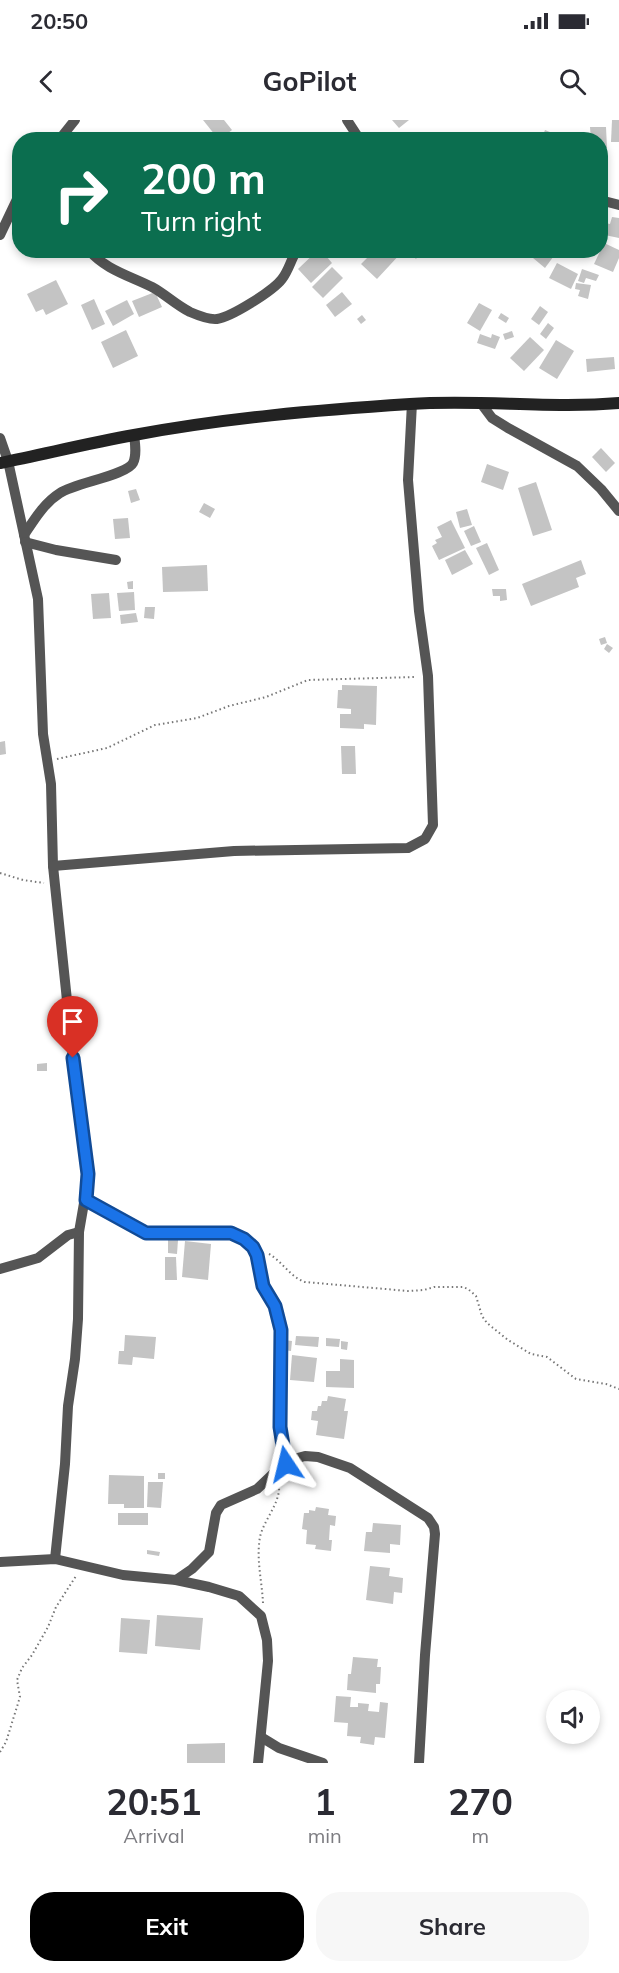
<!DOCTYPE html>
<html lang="en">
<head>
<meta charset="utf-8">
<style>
	:root { --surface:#fff; --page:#f7f7f7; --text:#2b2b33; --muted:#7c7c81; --accent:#000 }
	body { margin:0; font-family:Mulish,sans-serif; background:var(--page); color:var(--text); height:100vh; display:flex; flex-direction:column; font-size:22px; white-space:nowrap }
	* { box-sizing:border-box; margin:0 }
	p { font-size:20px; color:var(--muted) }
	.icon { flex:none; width:33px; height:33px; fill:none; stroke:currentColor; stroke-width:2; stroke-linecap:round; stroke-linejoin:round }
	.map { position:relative; height:1643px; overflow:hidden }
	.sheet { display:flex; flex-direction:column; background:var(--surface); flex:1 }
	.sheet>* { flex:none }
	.top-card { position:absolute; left:12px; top:12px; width:596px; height:126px; border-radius:24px; box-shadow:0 3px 9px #0003; background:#0b6e4f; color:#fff; overflow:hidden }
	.tools { position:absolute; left:546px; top:1570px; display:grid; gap:12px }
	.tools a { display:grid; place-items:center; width:54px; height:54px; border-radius:50%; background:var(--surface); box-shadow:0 3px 9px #0003; font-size:30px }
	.pin { position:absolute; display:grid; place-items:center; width:51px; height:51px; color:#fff; margin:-62px -26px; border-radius:50% 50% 50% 0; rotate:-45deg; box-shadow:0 0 6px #0007 }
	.pin .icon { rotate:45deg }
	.me { position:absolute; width:66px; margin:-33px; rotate:350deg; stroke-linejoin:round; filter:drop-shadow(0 0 4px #0008) }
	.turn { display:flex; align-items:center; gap:21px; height:126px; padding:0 30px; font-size:27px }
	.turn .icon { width:78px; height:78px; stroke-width:2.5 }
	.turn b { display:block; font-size:42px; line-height:51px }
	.eta { display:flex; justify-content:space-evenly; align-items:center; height:102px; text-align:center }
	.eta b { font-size:36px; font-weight:700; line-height:42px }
	.action { display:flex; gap:12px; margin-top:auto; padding:12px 30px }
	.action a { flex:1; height:69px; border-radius:24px; background:var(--accent); color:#fff; font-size:24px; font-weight:700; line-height:69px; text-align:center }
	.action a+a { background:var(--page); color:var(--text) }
	.status { display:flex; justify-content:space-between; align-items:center; height:42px; padding:0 30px; background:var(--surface); direction:ltr }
	.status svg { height:16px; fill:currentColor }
	header { display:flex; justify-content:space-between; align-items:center; height:78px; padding:0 30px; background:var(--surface); font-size:27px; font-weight:700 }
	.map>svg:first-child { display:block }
</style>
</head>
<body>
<div class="status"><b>20:50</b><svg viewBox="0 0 49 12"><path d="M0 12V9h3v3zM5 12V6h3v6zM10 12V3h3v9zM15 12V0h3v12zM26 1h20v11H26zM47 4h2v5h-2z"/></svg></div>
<header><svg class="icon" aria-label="back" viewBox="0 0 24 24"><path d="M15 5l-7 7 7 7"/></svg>GoPilot<svg class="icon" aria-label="search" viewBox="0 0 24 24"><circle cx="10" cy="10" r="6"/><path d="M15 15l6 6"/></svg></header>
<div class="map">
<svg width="619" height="1643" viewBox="0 0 619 1643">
	<rect width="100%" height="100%" fill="#fff"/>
	<!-- building -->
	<g fill="#c4c4c4">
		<path d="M203 0H224L232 10 219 20Z"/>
		<path d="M392 0H409L399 8Z"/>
		<path d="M612 0H619V22H611Z"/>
		<path d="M590 7H606L607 28H600V20H591Z"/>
		<path d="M545 10 567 19V20H541Z"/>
		<path d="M612 97 619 98V118L600 114V102L610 104Z"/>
		<path d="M604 123 619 130V138L613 152 594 144Z"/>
		<path d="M318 130H321L332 143 311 163 298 149Z"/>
		<path d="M361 130H401L402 132 377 159 361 144 368 137Z"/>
		<path d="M412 130H423L416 139 410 133Z"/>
		<path d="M529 130H554L556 133 545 148 527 133Z"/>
		<path d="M557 143 578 154 571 169 549 158Z"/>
		<path d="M332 147 343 158 323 178 312 167Z"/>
		<path d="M582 149 599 155 596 161 586 158 584 163 578 161Z"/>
		<path d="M56 160 68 184 46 195 43 189 36 192 27 174Z"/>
		<path d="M576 163 591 165 588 179 578 176 580 170 575 169Z"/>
		<path d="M155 172 162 187 139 197 132 181Z"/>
		<path d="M342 172 352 184 335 197 326 185Z"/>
		<path d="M94 179 105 204 92 210 81 185Z"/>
		<path d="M127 180 134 194 113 206 105 191Z"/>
		<path d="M479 183 492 190 480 211 467 203Z"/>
		<path d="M540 186 548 192 539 205 531 199Z"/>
		<path d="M501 193 509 198 506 203 498 198Z"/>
		<path d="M362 195 366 200 361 204 357 199Z"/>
		<path d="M548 203 554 208 546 219 540 214Z"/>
		<path d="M126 210 138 236 113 248 101 222Z"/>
		<path d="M512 211 514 217 505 220 503 214Z"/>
		<path d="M480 214 491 218 492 214 500 217 495 229 477 223Z"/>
		<path d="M530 217 544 230 524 251 510 238Z"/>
		<path d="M556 220 574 231 557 259 539 248Z"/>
		<path d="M614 237 615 249 587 252 586 239Z"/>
		<path d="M601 328 615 343 606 352 592 337Z"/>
		<path d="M487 344 509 352 503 370 481 362Z"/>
		<path d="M536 362 552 410 533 416 518 368Z"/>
		<path d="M136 369 140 380 131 383 128 371Z"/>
		<path d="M204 383 215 389 210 398 199 392Z"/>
		<path d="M467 389 472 405 460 408 456 392Z"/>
		<path d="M128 398 130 418 115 419 113 399Z"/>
		<path d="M451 400 465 428 439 440 432 426 437 423 435 420 442 417 437 407Z"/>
		<path d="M474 406 481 422 471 426 464 411Z"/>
		<path d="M487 423 499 450 489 455 476 428Z"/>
		<path d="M465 430 473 444 452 455 445 440Z"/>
		<path d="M581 440 586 454 576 458 579 467 531 486 522 464Z"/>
		<path d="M207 445 208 471 163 472 162 447Z"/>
		<path d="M133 461V469H128L127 462Z"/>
		<path d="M492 469H506L507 480 500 481V476H493Z"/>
		<path d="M134 472 135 490 119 491 117 473Z"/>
		<path d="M109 473 111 498 93 499 91 474Z"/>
		<path d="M145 487H155L154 499 144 498Z"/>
		<path d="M136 493 138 502 121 504 120 495Z"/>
		<path d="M605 517 607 523 601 525 599 519Z"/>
		<path d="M607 524 613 528 609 533 604 529Z"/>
		<path d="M342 565 377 566 376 605 364 604V609L340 608V594H351V589L337 588 338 570H342Z"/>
		<path d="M5 621 6 634 0 635V622Z"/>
		<path d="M341 626H355L356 654H342Z"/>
		<path d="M47 943V951H37V944Z"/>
		<path d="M168 1119 178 1120 177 1134 168 1133Z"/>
		<path d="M185 1121 211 1124 208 1160 182 1157Z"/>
		<path d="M165 1137H176L177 1160H165Z"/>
		<path d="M125 1215 156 1217 154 1239 133 1237 132 1245 118 1244 119 1231H124Z"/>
		<path d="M296 1216 319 1217 318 1227 295 1225Z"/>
		<path d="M326 1218 340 1219 339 1227 326 1226Z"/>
		<path d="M284 1220 292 1221 291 1231 283 1230Z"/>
		<path d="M341 1221 348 1222 347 1230 341 1229Z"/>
		<path d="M292 1235 317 1238 314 1262 290 1260Z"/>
		<path d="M340 1239 354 1240V1268L326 1267V1251H340Z"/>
		<path d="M328 1276 346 1279 344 1291H348L344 1319 316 1315 318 1301 311 1300 312 1291H317L318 1286H321L322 1281H327Z"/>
		<rect x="158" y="1353" width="7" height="6"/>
		<path d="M109 1355 144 1356V1388H124V1384H108Z"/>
		<path d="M148 1362H163L161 1388 147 1387Z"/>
		<path d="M316 1387 329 1389 328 1395 336 1396 335 1406 330 1405 329 1420H332L331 1431 315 1429 316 1425 306 1424 307 1410 302 1409 304 1393H309V1390L315 1391Z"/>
		<rect x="118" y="1393" width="30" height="12"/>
		<path d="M373 1403 401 1405 400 1425 390 1424V1433L364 1431 366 1412H372Z"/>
		<path d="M147 1430 160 1432 159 1436 147 1434Z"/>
		<path d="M370 1446 390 1448 389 1456 403 1458 402 1473 394 1472 393 1484 366 1480Z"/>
		<path d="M157 1495 203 1498 200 1530 155 1526Z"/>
		<path d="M121 1498 150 1500 147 1534 119 1532Z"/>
		<path d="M353 1537 378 1539 377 1547H381L380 1564H376V1573L347 1570 348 1554H351Z"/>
		<path d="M336 1576 351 1577 350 1587H358V1583L369 1584 368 1591 379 1592 380 1582 388 1583 385 1618 375 1617 374 1625 360 1623 361 1617 347 1616 348 1603 334 1602Z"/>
		<path d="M225 1623V1643H187V1624Z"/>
	</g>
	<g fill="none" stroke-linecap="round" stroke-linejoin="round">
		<!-- path -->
		<g stroke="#777" stroke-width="2" stroke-dasharray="1.5 3" stroke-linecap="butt">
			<path d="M57 639 107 628 155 605 197 598 229 586 266 577 308 560 416 557"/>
			<path d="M0 753 23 760 44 763"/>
			<path d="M269 1134C282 1141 290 1157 305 1162L408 1171 424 1170 434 1167H463L468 1169 476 1176 482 1196 487 1203 508 1220 531 1234 547 1237 576 1259 606 1264 619 1269"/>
			<path d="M263 1483C262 1461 256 1439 260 1417 264 1399 281 1383 279 1364"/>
			<path d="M0 1632 6 1622 20 1577 17 1560 22 1548 32 1535 48 1507 56 1487 76 1456"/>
		</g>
		<!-- minor -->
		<g stroke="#555" stroke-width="10">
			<path d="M347 0 360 20"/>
			<path d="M59 20 75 0"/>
			<path d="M600 80 619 85"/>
			<path d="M0 115 20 73"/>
			<path d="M89 130C104 149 130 156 152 167 165 174 176 185 190 192 197 195 209 200 217 199 231 197 273 171 282 159 289 150 291 139 297 130"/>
			<path d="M480 282 492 298 508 308 577 346 601 369 619 391"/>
			<path d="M0 318 8 341 38 479 43 614 51 664 53 746 75 957 89 1054 79 1112 78 1199 75 1239 68 1286 65 1344 55 1439"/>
			<path d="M24 415C34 400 44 383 60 373 75 363 127 355 133 343 137 335 135 323 134 315"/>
			<path d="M25 422 56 430 116 440"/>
			<path d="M53 746 234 731 408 728 425 719 433 705 428 556 419 491 408 360 412 283"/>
			<path d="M86 1081 146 1113H231L244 1119 253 1127 257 1135 263 1166 275 1186 281 1210 280 1307 286 1344"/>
			<path d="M0 1149 38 1138 68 1115 79 1112"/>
			<path d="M0 1442 55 1439 123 1455 176 1460 209 1467 239 1476 261 1496 267 1520 268 1541 258 1643"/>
			<path d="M176 1460 192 1449 209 1432 216 1393 221 1385 257 1369 277 1350 294 1339 305 1336 318 1337 350 1348 428 1398 434 1407 435 1414 425 1535 419 1643"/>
			<path d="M261 1617 279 1628 323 1643"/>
		</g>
		<!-- secondary -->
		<path stroke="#222" stroke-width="12" d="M0 343C45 334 89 323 134 315 225 298 317 290 410 284 479 279 550 289 619 283"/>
	</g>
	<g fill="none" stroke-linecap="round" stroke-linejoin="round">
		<!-- route casing -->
		<g stroke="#114b97" stroke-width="15">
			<path id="route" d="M73 938 88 1054 86 1080 146 1113H231L244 1119 253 1127 257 1135 263 1166 275 1186 281 1210 280 1307 286 1344"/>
		</g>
		<!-- route -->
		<use href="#route" stroke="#1a73e8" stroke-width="10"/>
	</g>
</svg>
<div class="tools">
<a><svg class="icon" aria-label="sound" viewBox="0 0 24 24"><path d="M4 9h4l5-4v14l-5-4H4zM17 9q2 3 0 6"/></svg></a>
</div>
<div class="pin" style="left:73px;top:938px;background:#d93025"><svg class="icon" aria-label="arrive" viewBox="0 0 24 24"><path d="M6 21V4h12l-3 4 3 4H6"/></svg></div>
<svg class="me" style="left:286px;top:1344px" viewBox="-20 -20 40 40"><path d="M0-17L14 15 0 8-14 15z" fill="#1a73e8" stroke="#fff" stroke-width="4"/></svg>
<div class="top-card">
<div class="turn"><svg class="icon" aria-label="right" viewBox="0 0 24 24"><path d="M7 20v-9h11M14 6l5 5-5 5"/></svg><div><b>200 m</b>Turn right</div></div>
</div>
</div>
<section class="sheet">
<div class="eta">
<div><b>20:51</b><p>Arrival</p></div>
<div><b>1</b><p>min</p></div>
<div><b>270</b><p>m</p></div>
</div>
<div class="action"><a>Exit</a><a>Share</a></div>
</section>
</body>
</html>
